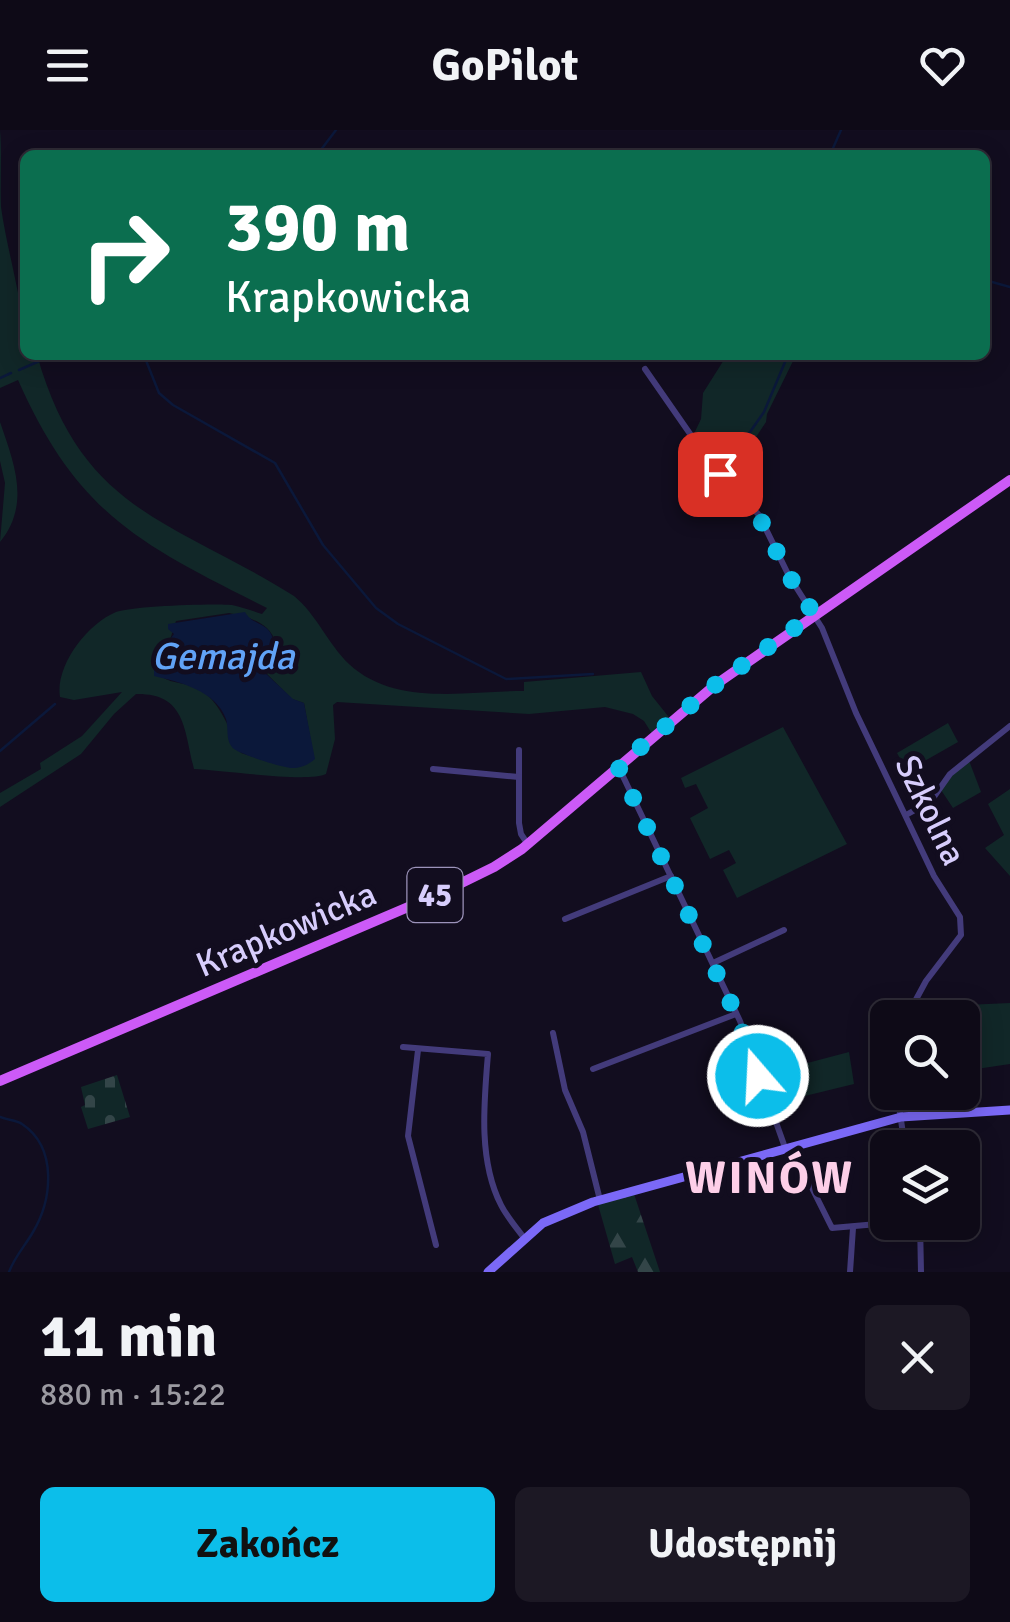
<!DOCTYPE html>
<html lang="pl">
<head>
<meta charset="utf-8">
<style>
	:root { --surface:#0e0a17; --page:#1c1824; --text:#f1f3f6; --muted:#9b9aa1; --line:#2e2b36; --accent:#0cbeea }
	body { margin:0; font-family:Signika,sans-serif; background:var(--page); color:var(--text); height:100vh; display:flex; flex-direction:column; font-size:38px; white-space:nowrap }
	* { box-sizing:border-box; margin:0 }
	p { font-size:32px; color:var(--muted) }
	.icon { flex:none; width:55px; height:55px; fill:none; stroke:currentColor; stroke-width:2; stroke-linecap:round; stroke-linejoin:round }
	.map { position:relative; height:1142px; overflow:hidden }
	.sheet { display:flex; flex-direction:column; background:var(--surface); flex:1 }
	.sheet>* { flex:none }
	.top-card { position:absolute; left:20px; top:20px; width:970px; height:210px; border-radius:15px; box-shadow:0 5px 25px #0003,0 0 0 2px var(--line); background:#0b6e4f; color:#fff; overflow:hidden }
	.buttons { position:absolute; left:870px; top:870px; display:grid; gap:20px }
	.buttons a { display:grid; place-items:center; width:110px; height:110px; border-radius:15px; background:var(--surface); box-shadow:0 5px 25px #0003,0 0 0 2px var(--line); font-size:50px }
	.pin { position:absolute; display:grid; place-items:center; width:85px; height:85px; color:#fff; margin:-42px; border-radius:20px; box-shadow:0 5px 15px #0006 }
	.me { position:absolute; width:110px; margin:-55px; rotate:341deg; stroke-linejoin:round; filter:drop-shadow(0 0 8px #0008) }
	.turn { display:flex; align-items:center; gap:35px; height:210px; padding:0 40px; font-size:45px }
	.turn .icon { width:130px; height:130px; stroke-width:2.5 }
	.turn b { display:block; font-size:70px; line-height:85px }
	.round { display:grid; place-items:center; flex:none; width:105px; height:105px; border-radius:15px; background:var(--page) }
	.headline { display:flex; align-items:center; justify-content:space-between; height:170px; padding:0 40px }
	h1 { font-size:60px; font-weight:700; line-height:75px }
	.primary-button { display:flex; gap:20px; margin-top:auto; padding:20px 40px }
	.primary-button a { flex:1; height:115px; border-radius:15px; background:var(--accent); color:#111; font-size:40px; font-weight:700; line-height:115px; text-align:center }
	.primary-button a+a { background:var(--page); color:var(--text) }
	header { display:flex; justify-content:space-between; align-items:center; height:130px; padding:0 40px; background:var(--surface); font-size:45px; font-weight:700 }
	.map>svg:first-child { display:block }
</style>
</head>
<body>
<header><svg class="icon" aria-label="menu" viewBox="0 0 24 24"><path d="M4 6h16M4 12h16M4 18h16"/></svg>GoPilot<svg class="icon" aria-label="heart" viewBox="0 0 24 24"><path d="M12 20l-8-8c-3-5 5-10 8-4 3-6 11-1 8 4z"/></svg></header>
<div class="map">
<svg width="1010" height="1142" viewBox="0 0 1010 1142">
	<defs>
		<pattern id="forest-firs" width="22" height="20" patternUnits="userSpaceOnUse" patternTransform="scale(2.5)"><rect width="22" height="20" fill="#112728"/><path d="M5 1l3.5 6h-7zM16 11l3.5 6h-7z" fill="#334548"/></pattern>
		<pattern id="cemetery-stones" width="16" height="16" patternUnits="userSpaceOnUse" patternTransform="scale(2.5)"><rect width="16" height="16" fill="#112728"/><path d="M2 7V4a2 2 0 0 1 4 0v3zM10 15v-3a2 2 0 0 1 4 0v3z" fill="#334548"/></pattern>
	</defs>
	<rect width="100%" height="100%" fill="#120d1f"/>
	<!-- green -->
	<g fill="#112728" fill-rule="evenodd">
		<path d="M0 0C2 23 0 52 1 77 8 127 25 175 25 225H37C82 383 171 389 294 466 317 485 328 514 349 534 395 577 467 561 524 561V552L641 542 652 566 672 591 654 607 644 591 633 584 605 577 529 584 337 572 333 575 335 609 326 644C307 653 223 640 194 639 184 600 186 563 136 564L114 584 81 624 0 677V663L41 639 40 633 82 606 122 562 74 570 60 567C55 536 87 494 116 482 131 476 214 473 232 475 242 477 252 481 262 484L267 478C140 414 78 385 18 250L0 258ZM229 483C246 487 264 490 273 506L262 539 292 569 304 573 314 629 279 635 241 623C228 599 219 563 189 555 175 552 165 552 154 540L170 527 168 516 176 491Z"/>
		<path d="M727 225H796L767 284 766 292 727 351 692 308 701 289 703 263Z"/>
		<path d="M0 292C14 333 31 374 0 412L5 353 0 331Z"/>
		<path d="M948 593 958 612 907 641 897 623Z"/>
		<path d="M783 597 847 714 737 768 723 740 736 733 729 720 710 729 690 688 708 678 696 654 685 658 681 648Z"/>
		<path d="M968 628 981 662 953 678 939 657Z"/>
		<path d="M1010 659V746L985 718 1004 705 988 674Z"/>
		<path d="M1010 873V934L963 941 962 888 944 887 943 876Z"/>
		<path d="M849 922 854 954 768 975 758 946Z"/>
	</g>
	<!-- forest -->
	<path fill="url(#forest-firs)" d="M633 1061 660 1142H638L632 1127 615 1134 597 1071Z"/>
	<!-- cemetery -->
	<path fill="url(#cemetery-stones)" d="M117 945 130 987 88 999 81 977 85 975 81 957Z"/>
	<!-- water -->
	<path fill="#0b183a" d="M245 482C254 498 270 489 275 516L266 523 263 541 293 569 304 573 315 629C309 634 302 638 293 638 286 639 240 624 234 619 225 611 229 600 226 589 216 561 180 552 154 546V540L170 527 167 513 174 504 168 499V494Z"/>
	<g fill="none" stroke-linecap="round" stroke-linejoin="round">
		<!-- stream -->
		<g stroke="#0b183a" stroke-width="2.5">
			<path d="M317 25 336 0"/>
			<path d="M830 25 841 0"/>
			<path d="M985 150 1010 157"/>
			<path d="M145 228 159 263 173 275 275 333 323 415 376 478 398 494 506 549 593 544"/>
			<path d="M19 240 44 229 184 225"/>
			<path d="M0 248 11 243"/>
			<path d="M724 339 764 282 788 225"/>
			<path d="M0 621 55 574"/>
			<path d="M0 987C7 990 17 990 22 994 58 1018 52 1070 33 1102 25 1116 15 1126 9 1142"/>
		</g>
		<!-- minor -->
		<g stroke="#433b7b" stroke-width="6">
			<path d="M645 239 711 334 759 385 789 446 822 498 856 583 905 685 934 746 960 787 961 805 926 851 906 888"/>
			<path d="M519 620V693L521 704 527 713"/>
			<path d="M619 638 740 891 788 1026 810 1054 832 1098 900 1092"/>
			<path d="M433 639 519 647"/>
			<path d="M906 685 931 671 950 644 1010 596"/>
			<path d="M565 789 671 746"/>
			<path d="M713 833 784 800"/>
			<path d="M553 903 565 960 583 1002 600 1070"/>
			<path d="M403 917 488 924C484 972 478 1030 501 1075 507 1087 516 1097 524 1108"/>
			<path d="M418 920 408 1006 436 1115"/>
			<path d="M593 939 736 884"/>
			<path d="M897 962 905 1018"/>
			<path d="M920 1092 921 1142"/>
			<path d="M850 1142 853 1098"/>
		</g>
		<!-- secondary -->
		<path stroke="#7b69f7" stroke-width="9" d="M488 1142 543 1093 593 1072 901 987 1010 980"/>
		<!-- primary -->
		<path stroke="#cc5af7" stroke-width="10" d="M0 951 441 763 494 737 522 719 715 555 1010 350"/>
	</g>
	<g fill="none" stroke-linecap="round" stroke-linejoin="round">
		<!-- route -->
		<path stroke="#0cbeea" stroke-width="18" stroke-dasharray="0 32.4" d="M720 344 754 377 789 446 814 484 715 555 618 636 736 884 758 946"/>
	</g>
	<g text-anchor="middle" stroke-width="10" stroke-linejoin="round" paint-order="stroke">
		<!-- shield labels -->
		<rect fill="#120d1f" stroke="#9c93ba" stroke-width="2.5" x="407.5" y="738" width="55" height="54" rx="8"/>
		<g font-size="32" font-weight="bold" fill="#d7cdfc">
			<text x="435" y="776">45</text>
		</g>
		<!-- street labels -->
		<g font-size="35" fill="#d7cdfc" stroke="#120d1f">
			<text transform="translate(931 680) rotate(64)" y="12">Szkolna</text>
			<text transform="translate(286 799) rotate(-23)" y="12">Krapkowicka</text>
		</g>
		<!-- water labels -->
		<g font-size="38" font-style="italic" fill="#61a3f7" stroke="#120d1f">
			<text x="223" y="539">Gemajda</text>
		</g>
		<!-- district labels -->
		<g font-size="45" font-weight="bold" letter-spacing="2.5" fill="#fdcfe8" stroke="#120d1f">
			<text x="770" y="1063">WINÓW</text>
		</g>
	</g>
</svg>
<div class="buttons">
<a><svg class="icon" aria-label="search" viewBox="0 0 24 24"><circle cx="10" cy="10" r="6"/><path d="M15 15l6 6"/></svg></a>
<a><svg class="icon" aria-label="layers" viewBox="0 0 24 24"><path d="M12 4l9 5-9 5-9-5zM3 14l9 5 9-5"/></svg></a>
</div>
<div class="pin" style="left:720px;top:344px;background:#d93025"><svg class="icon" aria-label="arrive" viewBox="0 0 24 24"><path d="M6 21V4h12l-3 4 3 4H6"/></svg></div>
<svg class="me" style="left:758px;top:946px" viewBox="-20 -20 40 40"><circle r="17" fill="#0cbeea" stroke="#fff" stroke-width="3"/><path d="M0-11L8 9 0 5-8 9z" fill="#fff"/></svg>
<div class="top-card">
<div class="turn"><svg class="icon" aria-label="right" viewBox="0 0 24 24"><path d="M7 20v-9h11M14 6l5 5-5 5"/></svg><div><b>390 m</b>Krapkowicka</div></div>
</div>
</div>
<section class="sheet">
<div class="headline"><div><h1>11 min</h1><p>880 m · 15:22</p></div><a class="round"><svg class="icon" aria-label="close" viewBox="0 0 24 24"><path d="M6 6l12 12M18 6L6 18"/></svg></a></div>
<div class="primary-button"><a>Zakończ</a><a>Udostępnij</a></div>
</section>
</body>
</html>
